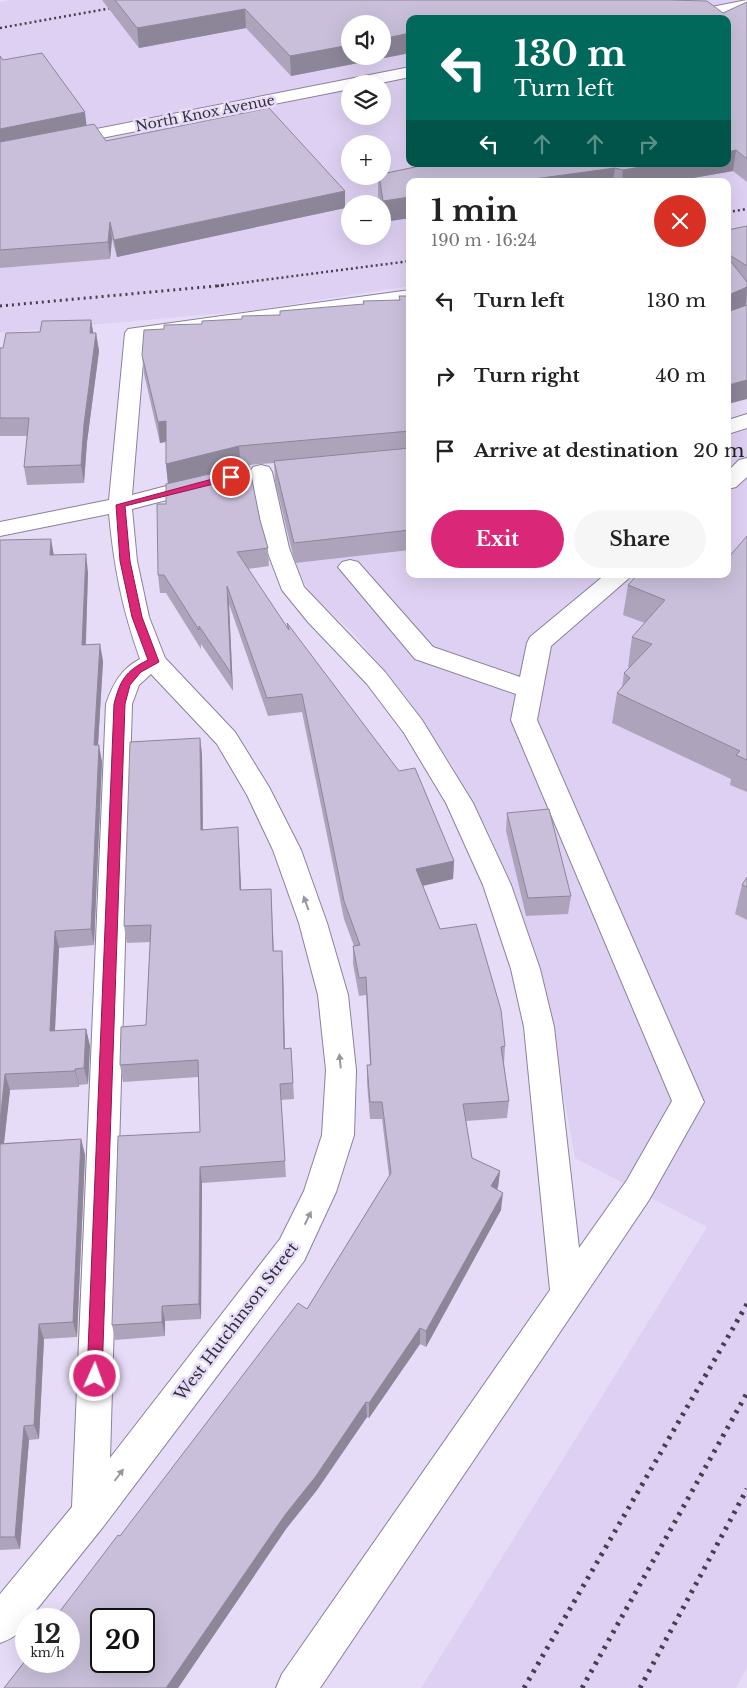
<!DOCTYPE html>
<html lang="en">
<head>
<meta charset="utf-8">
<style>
	:root { --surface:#fff; --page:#f6f6f6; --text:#222; --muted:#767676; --accent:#db2777 }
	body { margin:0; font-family:"Libre Baskerville",serif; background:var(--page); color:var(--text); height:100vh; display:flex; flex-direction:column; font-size:19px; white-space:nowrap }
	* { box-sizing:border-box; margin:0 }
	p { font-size:16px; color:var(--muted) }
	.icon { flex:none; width:28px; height:28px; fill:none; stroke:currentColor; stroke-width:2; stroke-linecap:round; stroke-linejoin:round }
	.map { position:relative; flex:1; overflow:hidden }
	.panel { position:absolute; left:406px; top:178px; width:325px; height:400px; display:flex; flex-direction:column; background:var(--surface); border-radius:10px; box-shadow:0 5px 20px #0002 }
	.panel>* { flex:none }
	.banner { position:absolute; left:406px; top:15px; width:325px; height:152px; border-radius:10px; box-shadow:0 5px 20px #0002; background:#00695c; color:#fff; overflow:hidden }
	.buttons { position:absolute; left:341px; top:15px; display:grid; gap:10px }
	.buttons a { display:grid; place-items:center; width:50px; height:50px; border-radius:50%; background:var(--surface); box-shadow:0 5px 20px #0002; font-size:25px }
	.speed { position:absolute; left:15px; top:1608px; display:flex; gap:10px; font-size:25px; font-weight:700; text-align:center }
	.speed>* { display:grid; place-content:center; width:65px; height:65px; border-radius:50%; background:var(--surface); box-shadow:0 5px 20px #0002; line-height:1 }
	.speed small { font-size:12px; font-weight:400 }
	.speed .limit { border:2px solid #111; border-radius:8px; background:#fff; color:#111 }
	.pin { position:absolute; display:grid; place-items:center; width:42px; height:42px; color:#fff; margin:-21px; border:2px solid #fff; border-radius:50%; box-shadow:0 1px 5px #0007 }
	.me { position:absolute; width:55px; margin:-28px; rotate:2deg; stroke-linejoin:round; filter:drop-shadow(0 0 4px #0008) }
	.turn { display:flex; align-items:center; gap:18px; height:105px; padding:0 25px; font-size:22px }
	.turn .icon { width:65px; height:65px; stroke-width:2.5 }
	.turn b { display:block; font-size:35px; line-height:42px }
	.lanes { display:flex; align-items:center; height:48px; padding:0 25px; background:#0003; justify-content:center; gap:25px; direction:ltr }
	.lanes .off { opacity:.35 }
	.round { display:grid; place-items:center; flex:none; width:52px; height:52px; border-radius:26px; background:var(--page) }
	.head { display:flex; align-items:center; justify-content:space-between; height:85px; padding:0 25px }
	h1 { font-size:30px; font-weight:700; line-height:38px }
	.cta { display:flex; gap:10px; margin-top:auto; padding:10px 25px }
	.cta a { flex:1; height:58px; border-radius:30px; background:var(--accent); color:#fff; font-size:20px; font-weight:700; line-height:58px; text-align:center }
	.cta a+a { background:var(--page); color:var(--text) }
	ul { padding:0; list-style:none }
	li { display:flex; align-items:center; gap:15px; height:75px; padding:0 25px }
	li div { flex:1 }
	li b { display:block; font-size:19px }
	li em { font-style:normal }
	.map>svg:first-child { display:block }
</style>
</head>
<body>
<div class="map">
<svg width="747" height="1688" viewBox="0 0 747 1688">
	<rect width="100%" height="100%" fill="#e6dcf8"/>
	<!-- built -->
	<g fill="#ded0f2" fill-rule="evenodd">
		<path d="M10 0H747V235L728 238V181H410V286L247 311 0 333V2ZM410 19H728V164H410ZM350 24H382V56H350ZM350 84H382V116H350ZM350 144H382V176H350ZM350 204H382V236H350Z"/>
		<path d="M747 429V1667L736 1688H421L707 1227 575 1158 556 1054 513 891 488 831 452 765 408 699 355 635 316 599 297 574 288 553 271 484 410 470V574H728V435Z"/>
	</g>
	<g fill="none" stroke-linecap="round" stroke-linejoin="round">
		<!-- minor casing -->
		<g stroke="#8b819b" stroke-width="2">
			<g id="minor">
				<path d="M747 0V10L701 19H668L676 14Z"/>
				<path d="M410 67V77L376 84H350V89L0 158V148Z"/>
				<path d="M410 290V302L145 338 132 495 201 477 209 479 212 484 209 489 132 509 137 561 149 617 165 658 235 732 269 787 301 850 327 923 348 995 356 1070 354 1135 336 1192 304 1261 103 1527 29 1619H26C25 1632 11 1639 0 1643V1594L72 1507 106 704C113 684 121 669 140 659 122 608 114 567 109 514L0 536V522L109 500 125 333 128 329ZM151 674 217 744 247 795 273 850 299 923 318 995 326 1070 322 1135 304 1191 280 1239 110 1458 132 704 139 685Z"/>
				<path d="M747 414V428L728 434V420Z"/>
				<path d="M747 458V477L736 487 728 489V471L739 460Z"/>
				<path d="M261 465 269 467 272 472 289 548 304 587 385 672 422 720 473 803 511 885 540 969 554 1027 579 1248 627 1180 672 1101 511 720 516 694 415 659 338 567 342 562 350 560 358 562 433 647 520 677 527 643 530 637 606 574H632L628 579 551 646 537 720 704 1102 649 1200 320 1688H276L282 1674 550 1290 524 1027 511 969 483 885 446 803 404 733 367 684 308 622 282 590 266 548 250 472 253 467Z"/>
			</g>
		</g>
		<!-- minor -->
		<use href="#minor" fill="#fff" fill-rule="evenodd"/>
		<!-- rail-far2 -->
		<g stroke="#45404d" stroke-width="2.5" stroke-dasharray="2 3" stroke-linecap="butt">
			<path d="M0 28 123 6"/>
			<path d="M728 212 747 209"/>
			<path d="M217 286 410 261"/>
		</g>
		<!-- rail-far1 -->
		<path stroke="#45404d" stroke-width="3" stroke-dasharray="2 4" stroke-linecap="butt" d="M0 306 227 285"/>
		<!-- rail -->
		<g stroke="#45404d" stroke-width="5" stroke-dasharray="3 6" stroke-linecap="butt">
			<path d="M524 1688 747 1304"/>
			<path d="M582 1688 747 1393"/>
			<path d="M640 1688 747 1489"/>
		</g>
	</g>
	<!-- wall -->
	<g fill="#ada4bb" fill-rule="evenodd">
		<path d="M102 0H691V1L723 13 747 2V182L733 171 676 181H410V218L383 222 382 204H380L378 196V176L728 164 410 19V53L291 76 246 28 139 48Z"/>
		<path d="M0 56 3 60 106 141 345 208 117 257 112 239 110 259 0 268Z"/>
		<path d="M747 226V301L728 404V230Z"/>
		<path d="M399 296H410V550L295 563 275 481 274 463 249 465 260 520 268 548 269 566 248 569 288 629 287 623 454 861 453 879 423 886 440 929 505 1046 504 1064 509 1101 507 1118 466 1121 472 1158 500 1171 498 1187 497 1190 501 1210 426 1347 420 1344 369 1418 367 1417 317 1490 286 1529 178 1688H4L120 1536 307 1309 389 1176 382 1119H370L367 1083V1065H370L366 995 359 996 353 964V946H354L344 919 302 712 268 716 229 604 233 691 201 644V649L166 593H160L158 575 168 484 166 464V442L160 443 144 374 142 355 164 329 202 324 399 300ZM241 466H247L187 479Z"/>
		<path d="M91 320 93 333H96L99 351 87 442 84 483 27 485 24 467 27 436H0V348H3L40 332Z"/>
		<path d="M747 536V792L730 785 731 779 612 723 617 693 622 687 624 673 630 667H628L632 637 645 623 623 615 628 585 728 574Z"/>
		<path d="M0 540 54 555 88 572 86 645 103 661 98 745 102 762 94 945 59 948 55 1031 86 1029 90 1046 88 1084 79 1085V1087L10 1090 4 1143 81 1139 85 1155 77 1337 44 1339 39 1439 29 1440 20 1549 0 1550Z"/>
		<path d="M200 738 202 755 203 830 239 845 241 890 271 889 274 951 283 968 285 1049 292 1065 294 1099 281 1100 286 1177 202 1183 201 1319 165 1321V1336L115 1340 112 1325 200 1132 198 1077 123 1082 120 1065 146 1025 150 942 127 943 124 926Z"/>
		<path d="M507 813 571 896 568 914 526 916 506 831Z"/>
		<path d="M747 877V920L735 914 742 885Z"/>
	</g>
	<!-- shaded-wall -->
	<g fill="#8d8699">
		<path d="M245 9 246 28 139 48 137 28Z"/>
		<path d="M410 33V53L291 76 290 56 350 45V56H382V39Z"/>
		<path d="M85 112 87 129 0 146V129Z"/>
		<path d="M736 150 733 171 676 181H622L623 170 658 164H728V152Z"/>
		<path d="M615 168 613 181H519Z"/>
		<path d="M345 191V208L117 257 114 240Z"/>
		<path d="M410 197V218L383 222V201Z"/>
		<path d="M110 222 112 239 110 259 108 242Z"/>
		<path d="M747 287 746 305 728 313 731 294Z"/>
		<path d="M91 320 94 337 90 333Z"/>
		<path d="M96 333 99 351 87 442 84 483 81 465 84 424Z"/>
		<path d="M747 380V399L728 404V385Z"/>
		<path d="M166 421 168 441 160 443 158 422Z"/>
		<path d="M239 446 241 466 168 484 166 464Z"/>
		<path d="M51 539 54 556 50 555Z"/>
		<path d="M86 554 88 572 85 662 82 645Z"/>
		<path d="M227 586 229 604 233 691 231 673Z"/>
		<path d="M100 644 103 661 97 762 94 745Z"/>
		<path d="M200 738 202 755 203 847 201 830Z"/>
		<path d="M99 745 102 762 94 945 91 929Z"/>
		<path d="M238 827 239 845 242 907 240 890Z"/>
		<path d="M454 861 453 879 416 887V869Z"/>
		<path d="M55 931 59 948 54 1047 50 1031Z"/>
		<path d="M282 951 283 968 285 1066 284 1049Z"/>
		<path d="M86 1029 90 1046 88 1084 84 1068Z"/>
		<path d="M75 1069 79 1085V1087L75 1071Z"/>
		<path d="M5 1074 10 1090 2 1160 0 1152V1122Z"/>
		<path d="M81 1139 85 1155 77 1337 73 1322Z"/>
		<path d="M200 1167 202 1183 201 1319 199 1304Z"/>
		<path d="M500 1171 498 1187 489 1203 491 1186Z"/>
		<path d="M503 1193 501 1210 426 1347V1331Z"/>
		<path d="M162 1306 165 1321V1336L162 1322Z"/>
		<path d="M39 1324 44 1339 39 1439 34 1425Z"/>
		<path d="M420 1328V1344L369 1418V1403Z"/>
		<path d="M366 1402 367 1417 317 1490 286 1529 178 1688H166L285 1515Z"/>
		<path d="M24 1426 29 1440 20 1549 15 1537Z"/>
	</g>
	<!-- building -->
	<g fill="#c9bfda" stroke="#8d8699" fill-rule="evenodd">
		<path d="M115 0H669L707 1 723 13 747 2V159L736 150 728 152V19H410V33L382 39V24H350V45L290 56 245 9 137 28Z"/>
		<path d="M42 53 85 112 0 129V56L3 60Z"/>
		<path d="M269 108 345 191 114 240 110 222 108 242 0 250V142L94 124 106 141Z"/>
		<path d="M429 164H658L623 170 615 168 519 181H410V197L383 201 379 176H382V174Z"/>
		<path d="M747 226V266L728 254V230Z"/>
		<path d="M728 258 747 282V287L731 294 730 311 747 305V380L728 385Z"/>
		<path d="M399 296H410V431L239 446 166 464V421L158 422 142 355 144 330 164 329V325L202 324V321L242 319V316L280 315V311L364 304 363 301 400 300Z"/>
		<path d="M91 320 90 333H96L84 424 81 465 24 467 29 418H0V348H3L6 333 40 332 42 321Z"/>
		<path d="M410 448V530L294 543 274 461Z"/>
		<path d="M249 465 260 520 268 548 237 552 289 630 287 623 399 771 415 768 454 861 416 869 440 929 476 924 501 1010 505 1046 501 1047 509 1101 463 1104 472 1158 500 1171 491 1186 503 1193 426 1331 420 1328 369 1403 366 1402 316 1476 285 1515 166 1688H4L26 1660V1661H69V1619H54L118 1535 120 1536 298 1303 307 1309 391 1173 382 1102H370L367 1065H371L366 977 359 978 353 946 360 945 344 901 302 694 267 698 227 586 231 673 199 626V630L164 575H158L157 504H166V484ZM101 1619H144V1661H101Z"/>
		<path d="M747 536V760L736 755 740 751 617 693 630 678 624 673 652 644 632 637 665 600 628 585 638 574H728V558Z"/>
		<path d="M51 539 50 555 86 554 82 645 100 644 94 745H99L91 929 55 931 50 1031 86 1029 84 1068 75 1069V1071L5 1074 0 1122V540Z"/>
		<path d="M200 738 201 830 238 827 240 890 271 889 273 951H282L284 1049 291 1048 293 1083 280 1084 285 1161 200 1167 199 1304 162 1306V1322L112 1325 118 1136 200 1132 198 1060 120 1065 121 1027 146 1025 151 925 124 926 130 742Z"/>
		<path d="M549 809 571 896 528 898 507 813Z"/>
		<path d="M747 877V887L742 885Z"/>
		<path d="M81 1139 73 1322 39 1324 34 1425 24 1426 15 1537H0V1144Z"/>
	</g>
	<!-- one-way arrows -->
	<defs><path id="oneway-solid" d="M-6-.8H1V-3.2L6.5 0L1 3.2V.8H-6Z" transform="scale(1.25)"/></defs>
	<g fill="#99979c">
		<use href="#oneway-solid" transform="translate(306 903) rotate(-110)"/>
		<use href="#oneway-solid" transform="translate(340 1061) rotate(-96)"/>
		<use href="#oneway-solid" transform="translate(308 1218) rotate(-64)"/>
		<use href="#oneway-solid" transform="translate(119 1475) rotate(-53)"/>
	</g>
	<!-- route -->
	<path fill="#db2777" stroke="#8e194d" d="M231 474 234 475V479L125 506 130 561 142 617 159 662 141 672 130 685 125 704 102 1376 100 1381 95 1383 90 1381 87 1376 114 704C120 681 125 671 148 660L132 617 120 561 116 505Z"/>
	<g text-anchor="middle" stroke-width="5" stroke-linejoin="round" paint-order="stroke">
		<!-- far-street labels -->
		<g font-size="14" fill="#332f3a" stroke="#e6dcf8">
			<text transform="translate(205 113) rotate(-11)" y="5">North Knox Avenue</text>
		</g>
		<!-- street labels -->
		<g font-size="16" fill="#332f3a" stroke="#e6dcf8">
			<text transform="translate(236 1321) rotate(-53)" y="6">West Hutchinson Street</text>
		</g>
	</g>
</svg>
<div class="buttons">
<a><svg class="icon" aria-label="sound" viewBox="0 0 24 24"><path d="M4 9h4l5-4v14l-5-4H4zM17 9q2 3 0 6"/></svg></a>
<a><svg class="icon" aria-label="layers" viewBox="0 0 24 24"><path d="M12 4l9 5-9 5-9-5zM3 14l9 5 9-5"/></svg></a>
<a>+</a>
<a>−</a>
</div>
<div class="speed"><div>12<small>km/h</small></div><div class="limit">20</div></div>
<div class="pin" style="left:231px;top:477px;background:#d93025"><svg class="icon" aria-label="arrive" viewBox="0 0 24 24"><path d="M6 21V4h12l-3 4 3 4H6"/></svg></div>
<svg class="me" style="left:95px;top:1376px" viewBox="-20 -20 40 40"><circle r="17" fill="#db2777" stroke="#fff" stroke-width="3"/><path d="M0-11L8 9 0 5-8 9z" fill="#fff"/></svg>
<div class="banner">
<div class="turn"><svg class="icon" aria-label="left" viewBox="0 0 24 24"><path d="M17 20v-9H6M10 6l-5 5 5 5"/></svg><div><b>130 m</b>Turn left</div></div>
<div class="lanes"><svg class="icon" aria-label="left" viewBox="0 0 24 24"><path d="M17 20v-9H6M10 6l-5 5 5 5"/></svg><svg class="icon off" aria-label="ahead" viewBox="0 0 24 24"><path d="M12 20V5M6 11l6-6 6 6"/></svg><svg class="icon off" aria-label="ahead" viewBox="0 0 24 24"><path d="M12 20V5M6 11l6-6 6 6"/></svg><svg class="icon off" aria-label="right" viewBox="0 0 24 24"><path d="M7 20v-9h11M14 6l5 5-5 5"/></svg></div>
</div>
<section class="panel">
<div class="head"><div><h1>1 min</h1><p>190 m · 16:24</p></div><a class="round" style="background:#d93025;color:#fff"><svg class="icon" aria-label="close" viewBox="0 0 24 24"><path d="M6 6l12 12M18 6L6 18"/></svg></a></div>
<ul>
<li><svg class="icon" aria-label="left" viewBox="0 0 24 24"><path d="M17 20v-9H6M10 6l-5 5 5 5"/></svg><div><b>Turn left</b></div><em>130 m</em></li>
<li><svg class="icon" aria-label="right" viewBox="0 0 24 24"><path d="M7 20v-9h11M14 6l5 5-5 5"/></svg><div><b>Turn right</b></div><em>40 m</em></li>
<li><svg class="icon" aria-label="arrive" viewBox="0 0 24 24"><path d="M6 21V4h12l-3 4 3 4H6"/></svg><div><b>Arrive at destination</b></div><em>20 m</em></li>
</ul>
<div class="cta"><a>Exit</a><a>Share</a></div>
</section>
</div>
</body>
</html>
